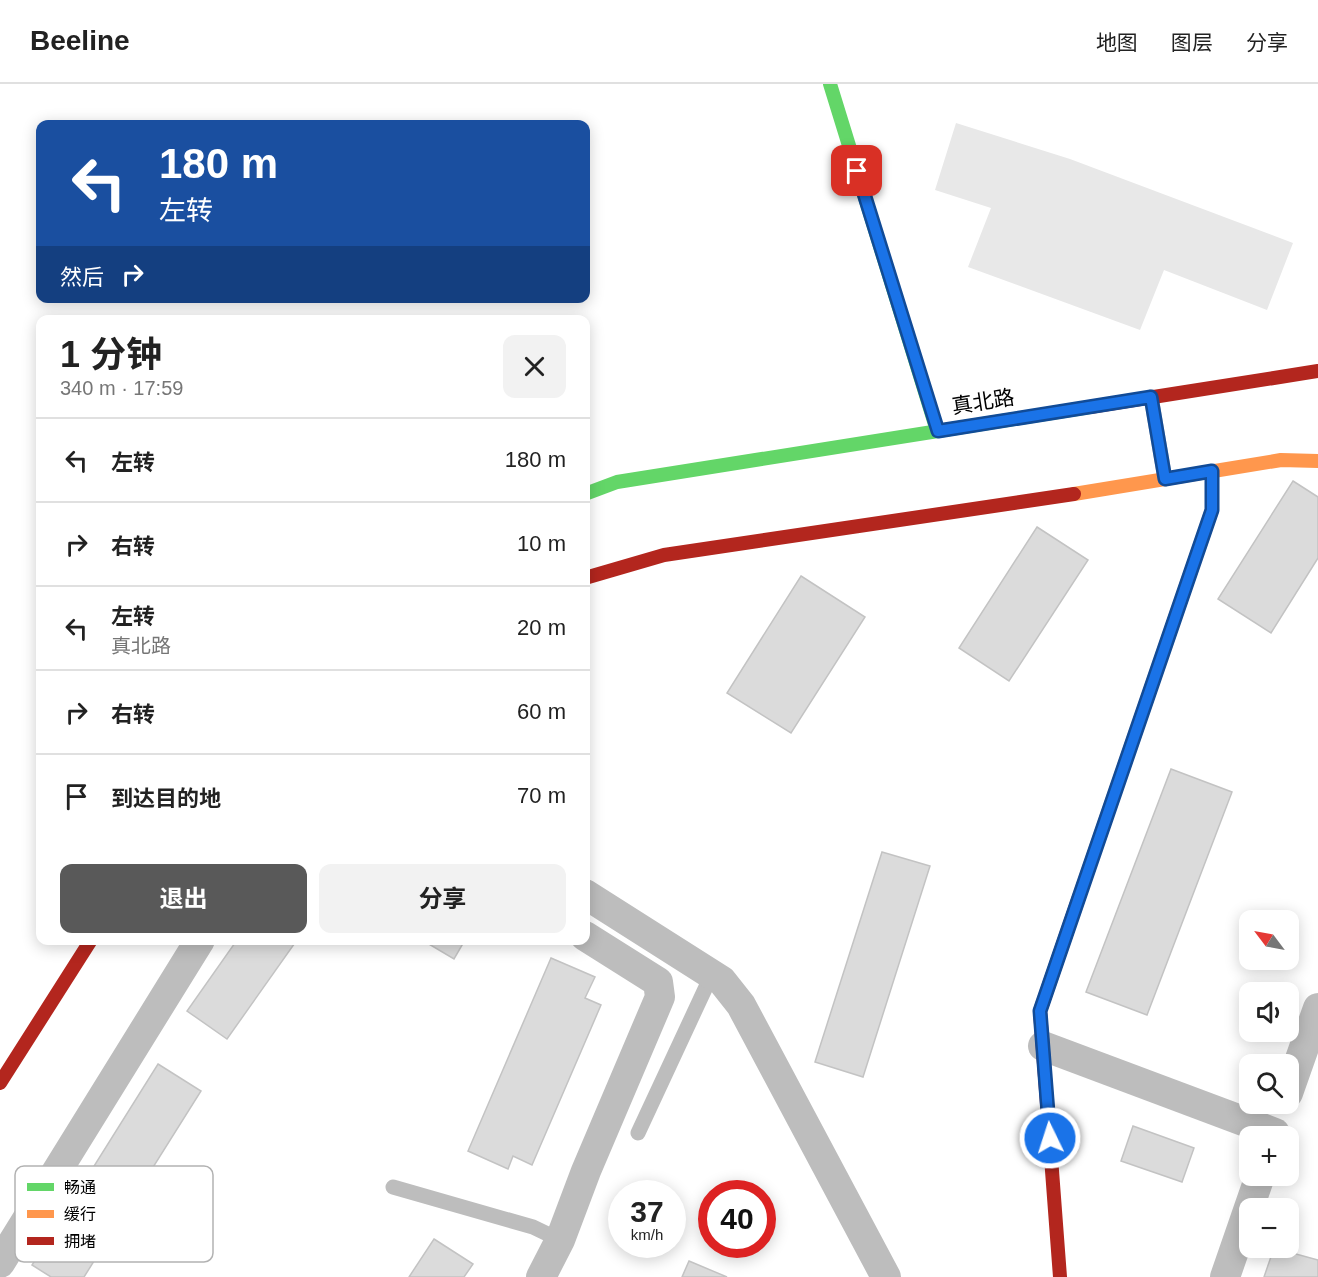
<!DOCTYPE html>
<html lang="zh">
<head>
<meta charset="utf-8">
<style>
	:root { --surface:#fff; --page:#f2f2f2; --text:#222; --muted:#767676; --line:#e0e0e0; --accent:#595959 }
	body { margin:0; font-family:Helvetica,"Noto Sans SC",sans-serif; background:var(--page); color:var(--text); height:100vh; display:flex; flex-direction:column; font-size:22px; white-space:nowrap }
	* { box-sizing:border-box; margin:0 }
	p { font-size:20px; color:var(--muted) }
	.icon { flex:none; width:33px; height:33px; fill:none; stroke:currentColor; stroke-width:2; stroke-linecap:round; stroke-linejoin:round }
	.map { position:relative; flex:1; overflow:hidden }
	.drawer { position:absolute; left:36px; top:231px; width:554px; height:630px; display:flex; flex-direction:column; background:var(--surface); border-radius:12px; box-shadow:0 3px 15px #0003 }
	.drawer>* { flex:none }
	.guide { position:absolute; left:36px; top:36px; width:554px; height:183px; border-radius:12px; box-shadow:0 3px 15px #0003; background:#1a4fa0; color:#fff; overflow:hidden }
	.needle { width:39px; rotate:302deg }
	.fabs { position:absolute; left:1239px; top:826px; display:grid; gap:12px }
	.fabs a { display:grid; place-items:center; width:60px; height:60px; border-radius:12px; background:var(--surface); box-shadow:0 3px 15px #0003; font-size:30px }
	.speed { position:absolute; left:608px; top:1096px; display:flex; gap:12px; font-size:30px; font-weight:700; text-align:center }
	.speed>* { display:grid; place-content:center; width:78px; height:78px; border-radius:50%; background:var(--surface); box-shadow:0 3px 15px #0003; line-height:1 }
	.speed small { font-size:15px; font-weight:400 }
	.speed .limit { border:9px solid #d22; background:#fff; color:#111 }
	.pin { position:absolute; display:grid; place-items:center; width:51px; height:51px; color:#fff; margin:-26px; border-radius:12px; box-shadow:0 3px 9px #0006 }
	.me { position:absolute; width:66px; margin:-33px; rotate:356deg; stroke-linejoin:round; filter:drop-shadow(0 0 4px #0008) }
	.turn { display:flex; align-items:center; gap:21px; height:126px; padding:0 24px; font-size:27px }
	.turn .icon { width:78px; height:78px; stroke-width:2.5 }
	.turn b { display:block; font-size:42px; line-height:51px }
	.then { display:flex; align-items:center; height:57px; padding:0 24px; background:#0003; gap:12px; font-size:22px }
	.round { display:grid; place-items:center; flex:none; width:63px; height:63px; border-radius:12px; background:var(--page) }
	.headline { display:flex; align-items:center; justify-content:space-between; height:102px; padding:0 24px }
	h1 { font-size:36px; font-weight:700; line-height:45px }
	.cta { display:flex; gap:12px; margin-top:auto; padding:12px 24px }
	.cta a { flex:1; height:69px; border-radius:12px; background:var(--accent); color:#fff; font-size:24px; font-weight:700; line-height:69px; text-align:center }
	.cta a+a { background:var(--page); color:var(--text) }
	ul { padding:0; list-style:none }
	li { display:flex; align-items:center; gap:18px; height:84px; padding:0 24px; border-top:2px solid var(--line) }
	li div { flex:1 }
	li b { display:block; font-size:22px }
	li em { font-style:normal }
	header { display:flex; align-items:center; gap:36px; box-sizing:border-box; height:84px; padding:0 30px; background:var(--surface); border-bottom:2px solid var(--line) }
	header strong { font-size:28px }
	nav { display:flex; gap:33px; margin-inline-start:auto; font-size:21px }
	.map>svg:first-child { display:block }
</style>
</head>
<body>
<header>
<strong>Beeline</strong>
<nav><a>地图</a><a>图层</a><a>分享</a></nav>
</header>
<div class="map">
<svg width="1318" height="1193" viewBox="0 0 1318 1193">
	<rect width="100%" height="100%" fill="#fff"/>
	<!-- green -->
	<path fill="#e8e8e8" d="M956 39 1070 75 1293 159 1267 226 1164 186 1140 246 968 183 991 124 935 106Z"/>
	<!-- building -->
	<g fill="#dbdbdb" stroke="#c3c3c3" stroke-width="1.5">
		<path d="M1293 397 1318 413V474L1271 549 1218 515Z"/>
		<path d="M1037 443 1088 476 1009 597 959 564Z"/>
		<path d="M801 492 865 533 791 649 727 609Z"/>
		<path d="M1171 685 1232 708 1147 931 1086 908Z"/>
		<path d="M882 768 930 782 863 993 815 978Z"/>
		<path d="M237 856H297L227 955 187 927Z"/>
		<path d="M422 856H465L454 875Z"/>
		<path d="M551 874 595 893 585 914 601 921 532 1081 513 1072 508 1085 468 1067Z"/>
		<path d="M158 980 201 1007 84 1193H51L32 1181Z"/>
		<path d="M1133 1042 1194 1064 1182 1098 1121 1077Z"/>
		<path d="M434 1155 473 1180 464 1193H409Z"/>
		<path d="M1274 1164 1318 1176V1193H1264Z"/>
		<path d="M689 1177 727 1193H682Z"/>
	</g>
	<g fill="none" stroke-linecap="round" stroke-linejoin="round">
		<!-- lane -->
		<g stroke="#bdbdbd" stroke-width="15">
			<path d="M1151 313 1165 395"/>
			<path d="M638 1049 712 890"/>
			<path d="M393 1103 533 1143 560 1156"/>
		</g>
		<!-- street -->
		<g stroke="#bdbdbd" stroke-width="30">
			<path d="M585 810 722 897 741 921 886 1193"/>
			<path d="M1043 962 1275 1049"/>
			<path d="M1288 1009 1318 924"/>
			<path d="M0 1179 200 856"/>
			<path d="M541 1193 560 1156 586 1087 660 913 658 898 585 852"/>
			<path d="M1225 1193 1260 1092"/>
		</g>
		<!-- fast -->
		<g stroke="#63d668" stroke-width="14">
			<path d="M830 0 937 347"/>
			<path d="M585 410 617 398 1090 323"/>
		</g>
		<!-- slow -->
		<g stroke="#ff974d" stroke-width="14">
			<path d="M1074 410 1281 376 1318 377"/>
			<path d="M1079 813 1212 426V387"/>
		</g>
		<!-- jam -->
		<g stroke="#b3261e" stroke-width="14">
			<path d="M1090 323 1318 287"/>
			<path d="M585 494 664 471 1074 410"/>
			<path d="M0 999 91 856"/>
			<path d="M1060 1193 1040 927 1079 813"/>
		</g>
	</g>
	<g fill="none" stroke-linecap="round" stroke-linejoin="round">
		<!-- route casing -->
		<g stroke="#114b97" stroke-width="15">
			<path id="route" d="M857 87 938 347 1151 313 1165 395 1212 387V426L1040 927 1050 1054"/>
		</g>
		<!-- route -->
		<use href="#route" stroke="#1a73e8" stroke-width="10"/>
	</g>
	<g text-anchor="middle" stroke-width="4.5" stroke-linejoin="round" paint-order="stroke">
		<!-- street labels -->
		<g font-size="21" fill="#000" stroke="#fff">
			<text transform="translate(983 318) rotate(-9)" y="7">真北路</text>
		</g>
	</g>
	<!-- legend -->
	<rect x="15" y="1082" width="198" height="96" rx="9" fill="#fff" stroke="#b2b2b2" stroke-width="1.5"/>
	<rect x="27" y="1099" width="27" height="8" fill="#63d668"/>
	<rect x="27" y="1126" width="27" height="8" fill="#ff974d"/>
	<rect x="27" y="1153" width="27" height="8" fill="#b3261e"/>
	<g font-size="16" fill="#000">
		<text x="64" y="1109">畅通</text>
		<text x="64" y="1136">缓行</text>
		<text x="64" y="1163">拥堵</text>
	</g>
</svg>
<div class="fabs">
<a><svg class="needle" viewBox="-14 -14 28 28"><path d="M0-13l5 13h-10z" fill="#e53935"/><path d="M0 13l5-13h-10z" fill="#767676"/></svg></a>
<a><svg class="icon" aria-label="sound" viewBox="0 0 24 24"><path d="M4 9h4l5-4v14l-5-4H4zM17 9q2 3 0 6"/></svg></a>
<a><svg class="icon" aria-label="search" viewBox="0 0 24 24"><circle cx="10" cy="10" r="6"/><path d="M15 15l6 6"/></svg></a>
<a>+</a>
<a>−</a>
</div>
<div class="speed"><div>37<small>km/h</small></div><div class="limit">40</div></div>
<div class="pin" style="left:857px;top:87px;background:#d93025"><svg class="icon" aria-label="arrive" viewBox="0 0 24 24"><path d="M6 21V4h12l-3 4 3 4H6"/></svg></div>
<svg class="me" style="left:1050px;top:1054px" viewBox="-20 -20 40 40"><circle r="17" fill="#1a73e8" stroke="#fff" stroke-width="3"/><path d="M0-11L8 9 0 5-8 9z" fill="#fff"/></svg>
<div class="guide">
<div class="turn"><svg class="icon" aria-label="left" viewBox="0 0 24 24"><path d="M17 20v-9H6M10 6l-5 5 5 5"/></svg><div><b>180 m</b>左转</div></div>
<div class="then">然后<svg class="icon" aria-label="right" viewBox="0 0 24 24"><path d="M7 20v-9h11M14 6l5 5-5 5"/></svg></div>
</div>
<section class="drawer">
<div class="headline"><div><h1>1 分钟</h1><p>340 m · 17:59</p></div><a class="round"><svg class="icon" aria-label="close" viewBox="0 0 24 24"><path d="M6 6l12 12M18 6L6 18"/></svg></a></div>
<ul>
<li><svg class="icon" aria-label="left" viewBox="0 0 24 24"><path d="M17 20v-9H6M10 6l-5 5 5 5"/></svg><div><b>左转</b></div><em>180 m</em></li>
<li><svg class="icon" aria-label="right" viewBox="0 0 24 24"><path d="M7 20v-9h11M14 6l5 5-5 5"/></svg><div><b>右转</b></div><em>10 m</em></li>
<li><svg class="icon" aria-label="left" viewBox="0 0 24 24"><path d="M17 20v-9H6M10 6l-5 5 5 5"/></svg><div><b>左转</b><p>真北路</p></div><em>20 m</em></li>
<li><svg class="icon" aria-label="right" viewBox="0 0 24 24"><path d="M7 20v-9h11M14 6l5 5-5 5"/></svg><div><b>右转</b></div><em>60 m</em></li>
<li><svg class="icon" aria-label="arrive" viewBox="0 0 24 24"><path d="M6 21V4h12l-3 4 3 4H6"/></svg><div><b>到达目的地</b></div><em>70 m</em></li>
</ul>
<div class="cta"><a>退出</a><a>分享</a></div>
</section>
</div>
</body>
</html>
